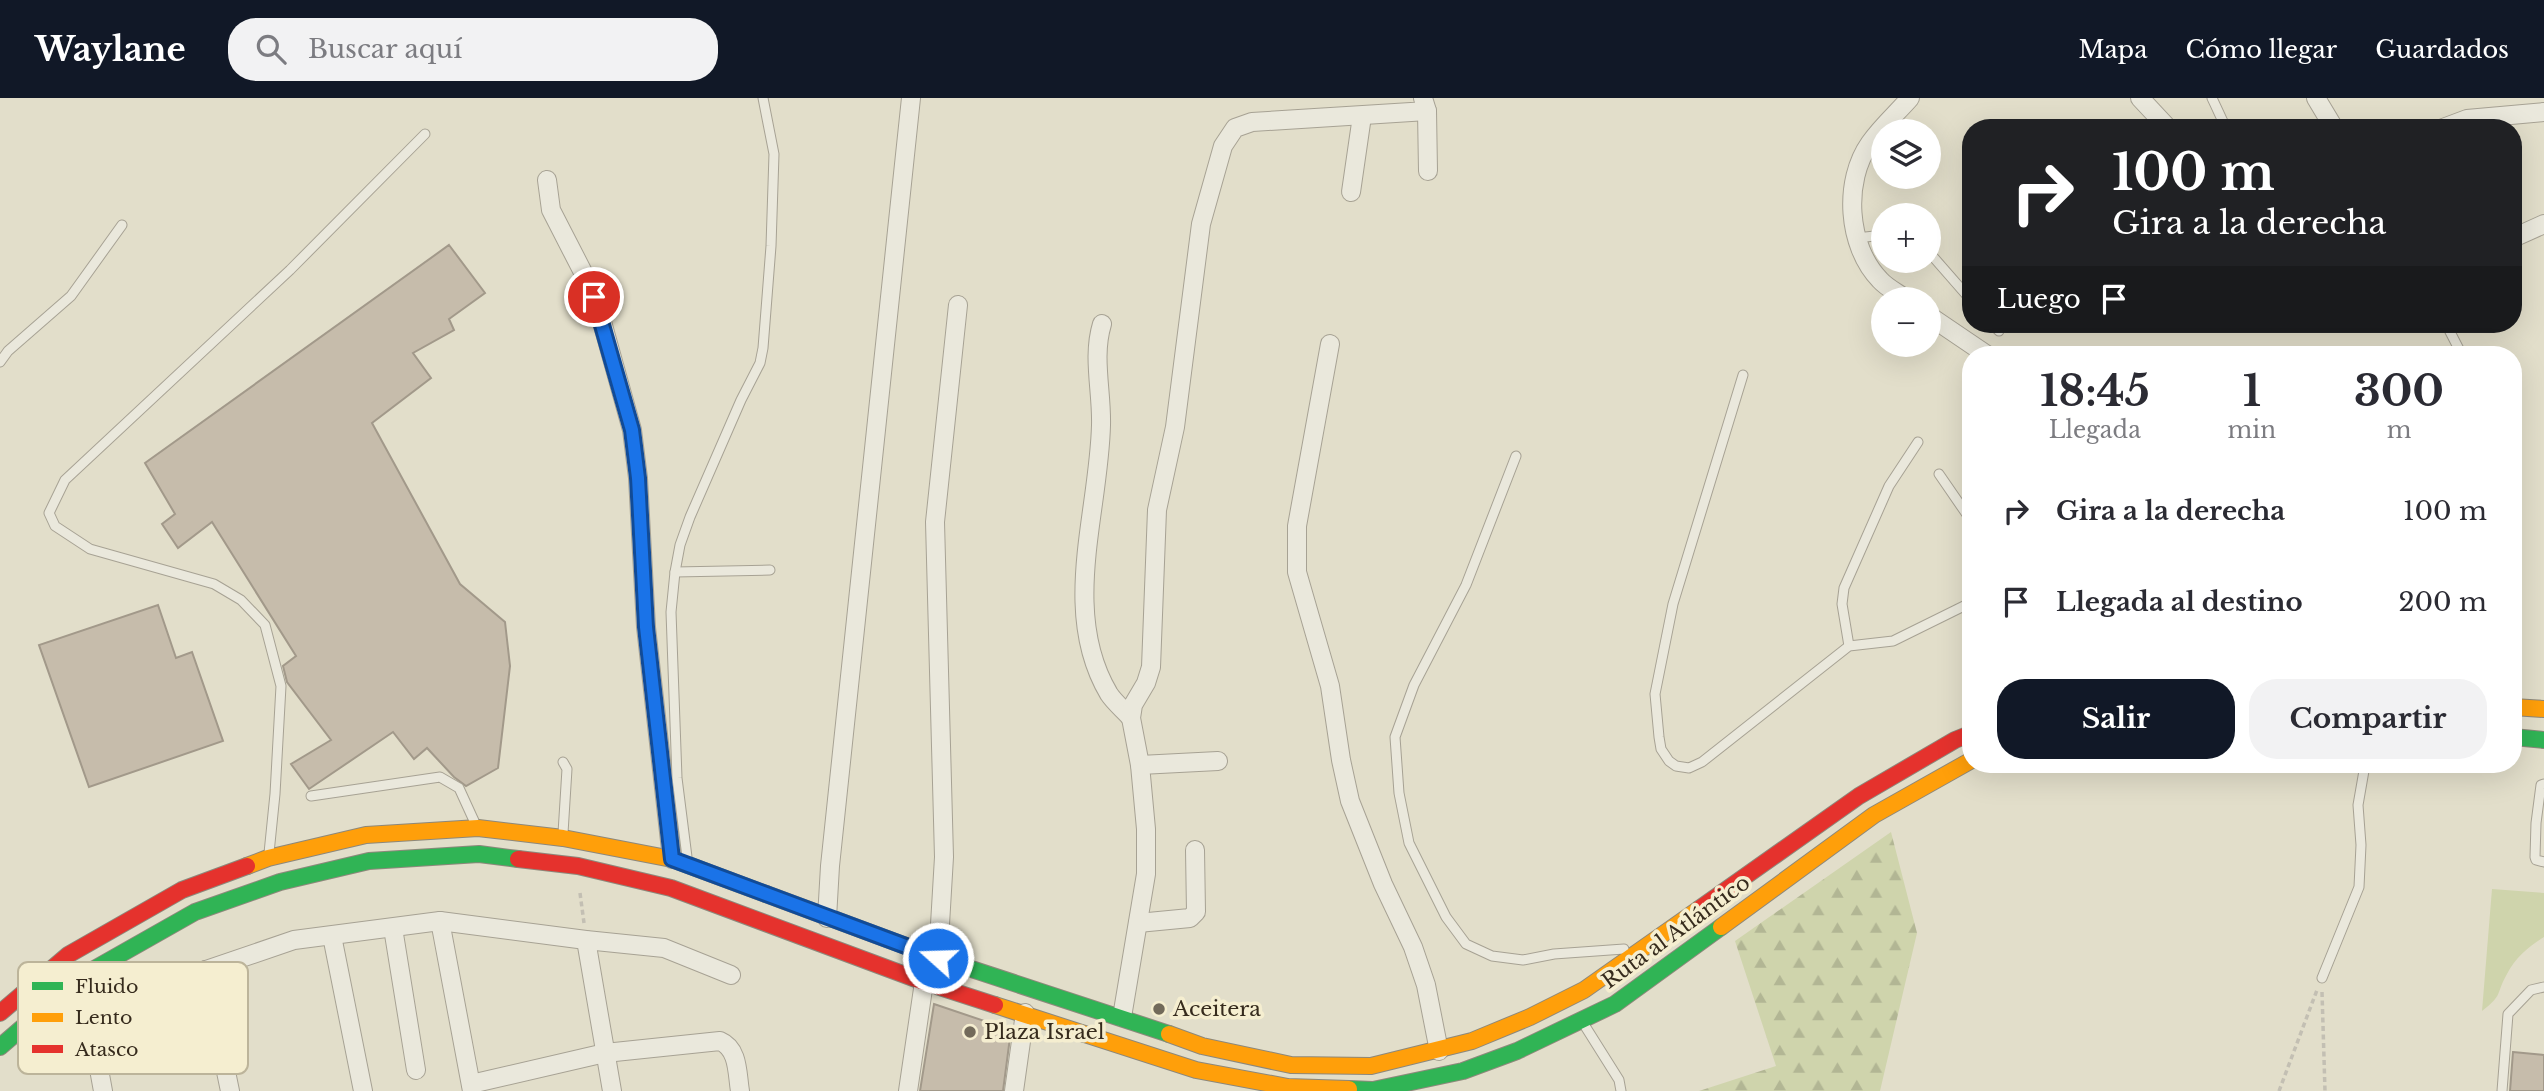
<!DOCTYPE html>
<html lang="es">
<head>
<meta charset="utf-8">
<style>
	:root { --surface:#fff; --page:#f2f2f3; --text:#2b2b33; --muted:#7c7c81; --accent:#111827 }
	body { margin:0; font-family:"Libre Baskerville",serif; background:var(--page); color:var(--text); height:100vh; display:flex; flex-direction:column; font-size:26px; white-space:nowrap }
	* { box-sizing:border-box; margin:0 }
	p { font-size:23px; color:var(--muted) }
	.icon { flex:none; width:38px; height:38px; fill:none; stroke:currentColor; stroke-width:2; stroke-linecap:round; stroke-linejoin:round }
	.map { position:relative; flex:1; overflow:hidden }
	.panel { position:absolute; left:1962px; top:248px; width:560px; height:427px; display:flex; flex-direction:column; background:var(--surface); border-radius:28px; box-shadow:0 7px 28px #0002 }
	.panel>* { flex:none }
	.hud { position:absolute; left:1962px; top:21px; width:560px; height:214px; border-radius:28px; box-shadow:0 7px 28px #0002; background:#202124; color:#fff; overflow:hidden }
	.controls { position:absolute; left:1871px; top:21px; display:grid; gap:14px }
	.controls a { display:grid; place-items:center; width:70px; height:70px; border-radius:50%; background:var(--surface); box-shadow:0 7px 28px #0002; font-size:35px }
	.pin { position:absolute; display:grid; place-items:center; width:60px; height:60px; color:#fff; margin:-30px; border:4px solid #fff; border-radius:50%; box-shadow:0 2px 7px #0007 }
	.me { position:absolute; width:77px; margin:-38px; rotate:290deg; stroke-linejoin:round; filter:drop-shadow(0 0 5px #0008) }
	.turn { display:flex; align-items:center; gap:24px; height:147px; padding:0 35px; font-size:32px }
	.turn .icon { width:91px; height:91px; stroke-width:2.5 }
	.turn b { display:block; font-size:49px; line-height:60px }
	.then { display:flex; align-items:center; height:66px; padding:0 35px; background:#0003; gap:14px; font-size:26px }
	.eta { display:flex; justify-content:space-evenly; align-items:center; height:119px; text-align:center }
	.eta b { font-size:42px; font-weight:700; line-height:49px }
	.cta { display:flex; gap:14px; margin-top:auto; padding:14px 35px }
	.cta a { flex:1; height:80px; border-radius:28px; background:var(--accent); color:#fff; font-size:28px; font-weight:700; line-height:80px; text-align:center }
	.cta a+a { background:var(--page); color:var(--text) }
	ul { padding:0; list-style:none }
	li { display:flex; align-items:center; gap:21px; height:91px; padding:0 35px }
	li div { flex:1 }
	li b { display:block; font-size:26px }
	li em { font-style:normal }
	header { display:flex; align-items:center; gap:42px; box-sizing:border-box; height:98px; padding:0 35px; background:var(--accent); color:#fff }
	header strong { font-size:33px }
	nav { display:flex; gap:38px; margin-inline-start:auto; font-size:24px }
	.search { width:490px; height:63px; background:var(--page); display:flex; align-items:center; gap:18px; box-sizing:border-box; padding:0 24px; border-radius:28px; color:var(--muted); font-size:26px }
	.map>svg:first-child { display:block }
</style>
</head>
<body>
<header>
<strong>Waylane</strong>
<div class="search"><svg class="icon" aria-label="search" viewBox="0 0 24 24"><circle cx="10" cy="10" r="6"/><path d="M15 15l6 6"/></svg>Buscar aquí</div>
<nav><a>Mapa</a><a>Cómo llegar</a><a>Guardados</a></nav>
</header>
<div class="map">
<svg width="2544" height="993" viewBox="0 0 2544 993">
	<defs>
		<pattern id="forest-firs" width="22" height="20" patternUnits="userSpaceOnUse" patternTransform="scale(1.75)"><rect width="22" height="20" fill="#cfd4ac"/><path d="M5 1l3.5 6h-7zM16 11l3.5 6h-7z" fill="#b2b694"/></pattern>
	</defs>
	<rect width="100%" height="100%" fill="#e2deca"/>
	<!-- green -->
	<path fill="#cfd4ac" d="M2492 791 2544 795V839C2529 848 2515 860 2507 876 2495 897 2504 896 2482 913Z"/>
	<!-- forest -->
	<path fill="url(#forest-firs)" d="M1891 734 1917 835 1880 993H1699L1776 968 1735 843Z"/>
	<!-- building -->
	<g fill="#c6bcab" stroke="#a2998a" stroke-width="2">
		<path d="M449 147 485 195 449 221 454 232 413 255 431 280 372 325 460 486 505 524 510 568 498 670 466 688 454 679 427 650 414 661 393 634 309 691 291 666 331 642 287 584 283 568 296 558 212 424 178 450 162 426 175 416 145 365Z"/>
		<path d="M158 507 176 560 192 554 223 643 89 689 39 547Z"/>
		<path d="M934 906 1011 932 1003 993H920Z"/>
		<path d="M2513 954 2544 957V993H2510Z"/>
	</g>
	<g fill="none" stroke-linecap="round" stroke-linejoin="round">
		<!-- lane casing -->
		<g stroke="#a7a294" stroke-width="11">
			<g id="lane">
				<path d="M2212 0 2226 30"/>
				<path d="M1857 140 1883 137"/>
				<path d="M1928 153 1970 201"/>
				<path d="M1992 226 1999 233"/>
				<path d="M2446 226 2462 257"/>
				<path d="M0 264 8 253 71 198 122 127"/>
				<path d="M1743 277 1673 506 1655 596 1659 639 1661 651 1669 663 1676 668 1689 670 1702 664 1849 548 1893 543 1970 505"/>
				<path d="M1516 358 1466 487 1414 587 1395 639 1399 695 1409 745 1446 819 1466 846 1492 858 1523 862 1554 856 1624 851"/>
				<path d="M1939 376 1970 421"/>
				<path d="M675 474 770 472"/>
				<path d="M1849 548 1842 506 1844 490 1889 388 1918 344"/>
				<path d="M563 664 567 671 563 735"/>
				<path d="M2544 686 2541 687 2536 725 2535 759 2536 762 2544 764"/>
				<path d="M311 698 440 679 459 690 475 725"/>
				<path d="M269 755 275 696 281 588 265 527 241 502 214 486 90 451 55 428 49 415 65 382 290 172 425 36"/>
				<path d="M687 759 677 680 671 514 675 474 680 447 690 419 741 302 760 265 763 250 771 148 774 56 763 0"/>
				<path d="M2322 880 2359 789 2361 747 2358 707 2365 667"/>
				<path d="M1585 928 1619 982 1621 993"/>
				<path d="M92 934 134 921"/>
				<path d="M2502 993 2508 916 2531 892 2544 889"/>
			</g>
		</g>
		<!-- street casing -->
		<g stroke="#a7a294" stroke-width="20">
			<g id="street">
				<path d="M2140 0 2168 30"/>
				<path d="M2316 0 2334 30"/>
				<path d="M1427 13 1428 73"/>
				<path d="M2443 30 2467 21 2544 14"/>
				<path d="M547 82 551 112 589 186 599 213 632 332 638 380 646 529 672 761"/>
				<path d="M1351 94 1362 18"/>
				<path d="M2513 140 2544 126"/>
				<path d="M1906 201C1898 195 1887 190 1880 182 1847 148 1843 83 1870 45 1881 29 1897 15 1910 0"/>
				<path d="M1928 217 1987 257"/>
				<path d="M1102 226C1092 259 1102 293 1101 327 1099 415 1060 514 1109 596 1115 605 1124 612 1131 620"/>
				<path d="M1330 246 1297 428V474L1330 588 1341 662 1350 703 1383 786 1413 849 1426 887 1439 953"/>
				<path d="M1140 667 1218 663"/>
				<path d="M827 820 830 768 911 0"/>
				<path d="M440 823 472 993"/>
				<path d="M1138 825 1190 820 1196 814 1195 752"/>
				<path d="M393 830 416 972"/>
				<path d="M332 838 363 993"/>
				<path d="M586 842 612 993"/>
				<path d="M938 860 944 759 935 424 958 207"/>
				<path d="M205 872 230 993"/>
				<path d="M82 878 103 993"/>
				<path d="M88 914 118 902 294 842 440 823 586 842 664 850 731 877"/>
				<path d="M1122 919 1146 776V731L1140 667 1131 620 1133 607 1146 585 1151 569 1157 412 1175 329 1201 126 1223 48 1235 30 1252 24 1427 13 1423 0"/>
				<path d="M471 986 605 955 720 943C739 951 737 976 740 993"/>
				<path d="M908 993 924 884"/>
				<path d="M1014 993 1025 915"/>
			</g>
		</g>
		<!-- fast casing -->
		<g stroke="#8d887b" stroke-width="18">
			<g id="fast">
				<path d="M2513 639 2544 642"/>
				<path d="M766 796 938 860 1169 936"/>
				<path d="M0 949 82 878 195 814 280 784 369 763 479 756 518 761"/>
				<path d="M1349 991 1373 992 1463 973 1517 953 1615 906 1721 829"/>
			</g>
		</g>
		<!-- slow casing -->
		<g stroke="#8d887b" stroke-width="18">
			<g id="slow">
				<path d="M2513 609 2544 611"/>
				<path d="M247 768 268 760 366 737 478 730 563 740 672 761 766 796"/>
				<path d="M1721 829 1874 717 1970 663"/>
				<path d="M995 907 1196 972 1288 989 1349 991"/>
				<path d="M1169 936 1202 948 1291 967 1371 968 1472 943 1530 919 1584 892 1699 811"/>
			</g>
		</g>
		<!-- jam casing -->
		<g stroke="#8d887b" stroke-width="18">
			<g id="jam">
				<path d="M518 761 578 768 671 790 924 884 995 907"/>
				<path d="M1699 811 1859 698 1955 642 1970 636"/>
				<path d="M0 915 68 857 182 792 247 768"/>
			</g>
		</g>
		<!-- path -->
		<g stroke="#c3bfb3" stroke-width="3.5" stroke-dasharray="5 3.5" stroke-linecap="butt">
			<path d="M580 795 584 825"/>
			<path d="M2322 894 2325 993"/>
			<path d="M2279 993 2317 892"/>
		</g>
		<!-- lane -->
		<use href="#lane" stroke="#eae8dc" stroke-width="9"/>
		<!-- street -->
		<use href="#street" stroke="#eae8dc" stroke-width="18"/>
		<!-- fast -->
		<use href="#fast" stroke="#30b455" stroke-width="16"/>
		<!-- slow -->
		<use href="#slow" stroke="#ff9f0a" stroke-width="16"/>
		<!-- jam -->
		<use href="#jam" stroke="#e5322d" stroke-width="16"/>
	</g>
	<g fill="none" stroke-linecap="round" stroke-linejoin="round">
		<!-- route casing -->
		<g stroke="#114b97" stroke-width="18">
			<path id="route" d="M594 199 632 332 638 380 646 529 672 761 938 860"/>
		</g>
		<!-- route -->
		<use href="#route" stroke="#1a73e8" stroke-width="12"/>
	</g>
	<!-- markers -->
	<g fill="#726a5a" stroke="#f5eed0" stroke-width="2.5">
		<circle cx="1159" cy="911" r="7"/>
		<circle cx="970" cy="934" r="7"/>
	</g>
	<g text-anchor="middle" stroke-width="7" stroke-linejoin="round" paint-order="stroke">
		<!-- street labels -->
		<g font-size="21" fill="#362b1d" stroke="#f5eed0">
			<text transform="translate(1676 834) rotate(-36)" y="7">Ruta al Atlántico</text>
		</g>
		<!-- poi labels -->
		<g font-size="21" fill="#362b1d" stroke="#f5eed0" text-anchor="start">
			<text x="1173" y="918">Aceitera</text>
			<text x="984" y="941">Plaza Israel</text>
		</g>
	</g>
	<!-- legend -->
	<rect x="18" y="864" width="230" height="112" rx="10" fill="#f5eed0" stroke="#bcb49a" stroke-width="2"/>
	<rect x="32" y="884" width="31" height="8" fill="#30b455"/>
	<rect x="32" y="915" width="31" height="9" fill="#ff9f0a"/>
	<rect x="32" y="947" width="31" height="8" fill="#e5322d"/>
	<g font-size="19" fill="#362b1d">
		<text x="75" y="895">Fluido</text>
		<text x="75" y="926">Lento</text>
		<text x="75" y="958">Atasco</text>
	</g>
</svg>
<div class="controls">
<a><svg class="icon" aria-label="layers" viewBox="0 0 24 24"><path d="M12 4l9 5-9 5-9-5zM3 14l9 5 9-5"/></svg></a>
<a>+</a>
<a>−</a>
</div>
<div class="pin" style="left:594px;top:199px;background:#d93025"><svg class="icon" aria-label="arrive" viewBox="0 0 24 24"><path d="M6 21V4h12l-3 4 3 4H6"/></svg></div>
<svg class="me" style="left:938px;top:860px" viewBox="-20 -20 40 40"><circle r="17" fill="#1a73e8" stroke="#fff" stroke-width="3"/><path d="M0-11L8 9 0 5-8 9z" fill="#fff"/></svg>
<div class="hud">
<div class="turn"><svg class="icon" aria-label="right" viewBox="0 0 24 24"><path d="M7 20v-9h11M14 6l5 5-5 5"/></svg><div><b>100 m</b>Gira a la derecha</div></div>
<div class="then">Luego<svg class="icon" aria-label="arrive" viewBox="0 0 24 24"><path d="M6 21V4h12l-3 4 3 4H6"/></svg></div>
</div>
<section class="panel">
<div class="eta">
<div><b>18:45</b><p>Llegada</p></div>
<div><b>1</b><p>min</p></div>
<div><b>300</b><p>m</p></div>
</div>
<ul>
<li><svg class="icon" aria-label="right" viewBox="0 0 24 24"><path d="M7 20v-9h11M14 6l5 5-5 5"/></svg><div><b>Gira a la derecha</b></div><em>100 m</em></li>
<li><svg class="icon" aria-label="arrive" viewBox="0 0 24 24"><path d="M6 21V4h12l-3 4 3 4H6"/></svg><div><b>Llegada al destino</b></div><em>200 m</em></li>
</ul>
<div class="cta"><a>Salir</a><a>Compartir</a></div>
</section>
</div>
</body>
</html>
